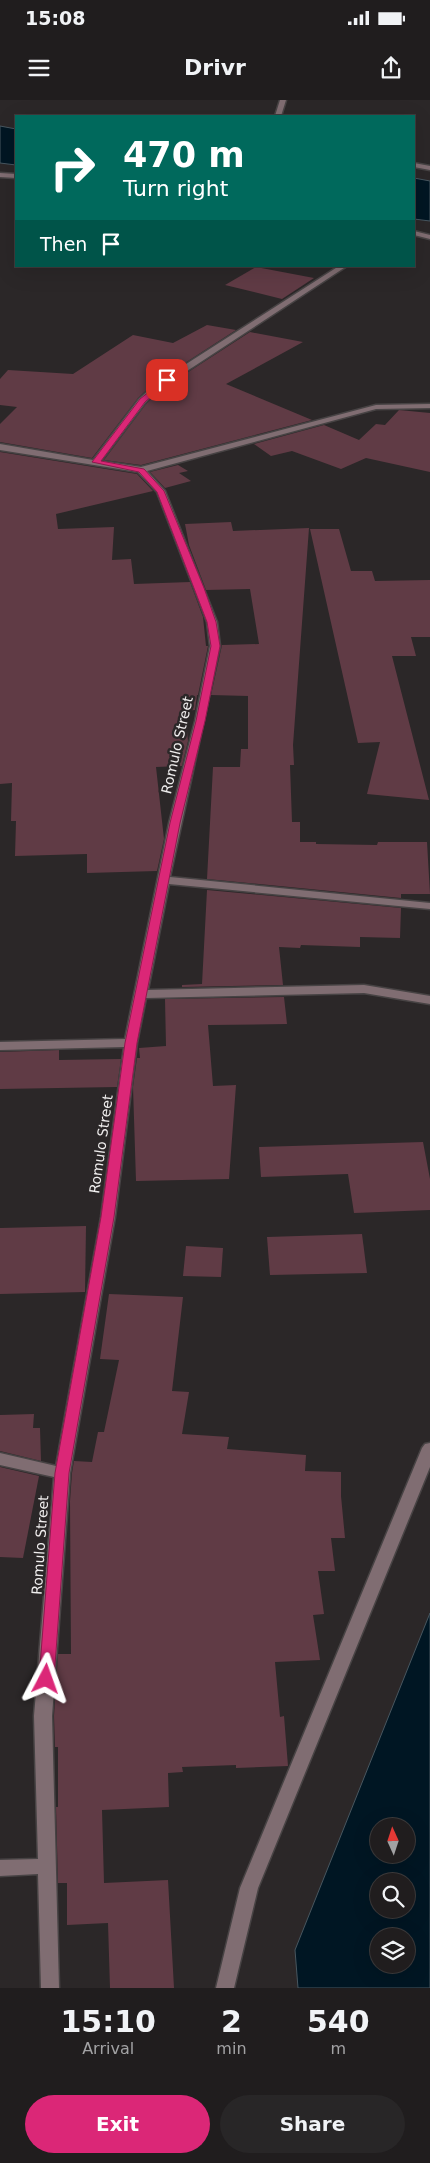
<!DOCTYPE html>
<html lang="en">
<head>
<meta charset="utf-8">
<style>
	:root { --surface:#201d1e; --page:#282627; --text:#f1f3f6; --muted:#a2a2a4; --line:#3d3b3c; --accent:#db2777 }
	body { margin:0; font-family:"DejaVu Sans",sans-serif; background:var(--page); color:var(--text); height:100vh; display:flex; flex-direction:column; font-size:19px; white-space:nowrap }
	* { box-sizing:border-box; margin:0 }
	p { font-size:16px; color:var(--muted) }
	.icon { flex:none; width:28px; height:28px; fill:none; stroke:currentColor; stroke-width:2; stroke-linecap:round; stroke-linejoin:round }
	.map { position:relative; height:1888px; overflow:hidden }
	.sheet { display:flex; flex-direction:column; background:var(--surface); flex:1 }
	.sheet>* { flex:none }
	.banner { position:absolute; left:15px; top:15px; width:400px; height:152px; border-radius:0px; box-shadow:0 5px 20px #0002,0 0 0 1px var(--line); background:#00695c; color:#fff; overflow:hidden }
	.needle { width:32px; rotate:357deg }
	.fabs { position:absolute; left:370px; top:1718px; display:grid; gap:10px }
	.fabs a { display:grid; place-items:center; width:45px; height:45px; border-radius:50%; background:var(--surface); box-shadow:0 5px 20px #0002,0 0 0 1px var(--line); font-size:25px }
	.pin { position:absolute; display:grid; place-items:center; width:42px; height:42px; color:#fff; margin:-21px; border-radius:10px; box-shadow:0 2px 8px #0006 }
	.me { position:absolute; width:55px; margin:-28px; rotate:4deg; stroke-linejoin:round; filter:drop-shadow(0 0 4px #0008) }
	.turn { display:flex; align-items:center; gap:18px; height:105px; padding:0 25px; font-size:22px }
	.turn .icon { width:65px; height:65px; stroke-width:2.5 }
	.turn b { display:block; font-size:35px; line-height:42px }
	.then { display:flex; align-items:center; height:48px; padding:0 25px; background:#0003; gap:10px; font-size:19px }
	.eta { display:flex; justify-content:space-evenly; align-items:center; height:85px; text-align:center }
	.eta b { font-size:30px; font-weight:800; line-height:35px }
	.cta { display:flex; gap:10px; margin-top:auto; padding:10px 25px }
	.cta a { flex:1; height:58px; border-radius:30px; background:var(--accent); color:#fff; font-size:20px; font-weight:800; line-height:58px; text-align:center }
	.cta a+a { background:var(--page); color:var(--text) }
	.status { display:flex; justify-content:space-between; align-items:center; height:35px; padding:0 25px; background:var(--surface); direction:ltr }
	.status svg { height:14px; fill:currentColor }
	header { display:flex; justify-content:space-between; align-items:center; height:65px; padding:0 25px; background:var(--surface); font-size:22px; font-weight:800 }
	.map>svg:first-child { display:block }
</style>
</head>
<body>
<div class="status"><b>15:08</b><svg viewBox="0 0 49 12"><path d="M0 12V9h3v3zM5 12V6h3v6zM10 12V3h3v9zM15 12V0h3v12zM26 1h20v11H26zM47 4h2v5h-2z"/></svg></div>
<header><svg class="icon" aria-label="menu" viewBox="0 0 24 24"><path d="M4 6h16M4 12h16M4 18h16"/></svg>Drivr<svg class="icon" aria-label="share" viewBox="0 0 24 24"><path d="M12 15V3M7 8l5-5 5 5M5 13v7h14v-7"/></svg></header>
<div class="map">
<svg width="430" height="1888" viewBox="0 0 430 1888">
	<rect width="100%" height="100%" fill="#2b2728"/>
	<!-- water -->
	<g fill="#001623" stroke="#485760" fill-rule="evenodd">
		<path d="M0 26 16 29V65L0 63Z"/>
		<path d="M414 78 430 81V121L414 119Z"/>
		<path d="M430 1513V1888H298L295 1850ZM406 1726V1754H379V1726ZM379 1781H406V1809H379ZM379 1836H406V1864H379Z"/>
	</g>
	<!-- building -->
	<g fill="#603b45">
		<path d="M256 167 314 178 282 199 225 185Z"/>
		<path d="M207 225 236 230 154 283 138 298 92 358 0 342V324L17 307 0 305V279L8 270 73 274 133 235 173 243Z"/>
		<path d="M250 232 303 242 226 284 312 320 141 365 104 360 146 304 162 289Z"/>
		<path d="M399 310 430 313V372L366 358 341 369 292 351 271 356 254 344 324 325 359 340 376 324 385 325Z"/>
		<path d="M0 352 137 374 153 391 56 414 58 429 114 427 112 460 131 459 134 484 190 482 203 517 206 546H208L198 595H197L195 610 185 611 188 641 182 666 156 667 164 739 157 771 87 773V754L15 756 16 721H11L12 683 0 684Z"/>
		<path d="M178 365 188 371 179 373 191 381 165 388 150 372Z"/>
		<path d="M231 422 233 431 309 428 293 645 294 665H290L292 722H300V742H316V744L377 745 378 742H427L430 794H401V798L207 779 213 667H240L241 649H248V596L211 595 222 545 259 544 250 489 206 490 189 445 185 424Z"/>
		<path d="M310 429H339L351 471H372L375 481 430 480V537H411L416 556H392L429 700 367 694 380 642 358 643Z"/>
		<path d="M207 790 401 808 400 838 360 837V847L301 845 300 848 279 847 283 885 182 887V885L202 884Z"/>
		<path d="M284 897 287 924 208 925 213 986 236 985 229 1079 136 1081 133 987 137 958H140L139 948 166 946 165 899Z"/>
		<path d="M59 950V960L121 959 117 987 0 989V952Z"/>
		<path d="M423 1042 430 1079V1110L354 1113 348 1074 261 1077 259 1047Z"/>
		<path d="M86 1126 85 1192 0 1194V1128Z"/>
		<path d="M362 1134 367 1173 270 1175 267 1137Z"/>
		<path d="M186 1146 223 1148 221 1177 183 1176Z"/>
		<path d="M109 1194 183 1197 172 1291 189 1292 182 1334 229 1337 227 1349 306 1355 305 1371 341 1372V1396L345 1438H331L335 1471H318L324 1514 313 1515 320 1560 275 1562 280 1617 284 1616 288 1666 236 1668V1665L182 1667 183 1672 168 1673 169 1707 102 1710 104 1783 168 1780 174 1888H110L108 1823 67 1825V1783H58L56 1707H58V1647H55L54 1616 58 1554H71L70 1401 72 1373 74 1361 92 1362 98 1332H104L119 1260 100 1259Z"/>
		<path d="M34 1314 33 1328H40L41 1361 0 1351V1315Z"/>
		<path d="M0 1367 39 1376 23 1458 0 1457Z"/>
	</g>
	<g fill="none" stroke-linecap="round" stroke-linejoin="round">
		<!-- minor casing -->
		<g stroke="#474344" stroke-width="3">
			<g id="minor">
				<path d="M280 0H286L281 16H275Z"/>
				<path d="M414 63 430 66V70L414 67Z"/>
				<path d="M0 73 16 74V78L0 77Z"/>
				<path d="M414 131 430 135V139L414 135Z"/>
				<path d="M339 166H347L161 288 145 303 101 361 141 367 376 305 430 304V308L376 309 147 371 165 391 217 522 220 546 170 777 430 803V809L169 784 148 890 364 885 430 896V904L364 893 146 898 137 943 115 1117 70 1373 52 1616 59 1888H41L38 1774 0 1776V1760L38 1759 34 1616 54 1377 0 1365V1353L56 1366 101 1117 124 947 0 950V942L125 939 169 723 195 621 210 546 207 522 157 392 138 372 0 350V344L93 360 139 299 155 284Z"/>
				<path d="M430 1343V1367L258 1788 234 1888H216L240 1788 422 1348 425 1344Z"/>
			</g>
		</g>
		<!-- minor -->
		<use href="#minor" fill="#806d72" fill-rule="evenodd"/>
	</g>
	<!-- route -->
	<path fill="#db2777" stroke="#8e194d" d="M165 279 171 280 145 302 101 361 144 369 164 391 204 488 216 522 220 546 205 621 180 723 137 943 114 1117 69 1373 54 1579 52 1583 46 1585 41 1583 39 1579 55 1373 101 1117 125 943 170 723 196 621 211 546 207 522 157 392 139 372 92 362 140 299Z"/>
	<g text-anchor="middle" stroke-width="5" stroke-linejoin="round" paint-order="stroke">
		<!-- street labels -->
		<g font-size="14" fill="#f0eeee" stroke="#2b2728">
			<text transform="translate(177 645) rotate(-77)" y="5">Romulo Street</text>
			<text transform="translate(101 1044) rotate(-82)" y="5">Romulo Street</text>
			<text transform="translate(40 1445) rotate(-86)" y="5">Romulo Street</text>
		</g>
	</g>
</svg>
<div class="fabs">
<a><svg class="needle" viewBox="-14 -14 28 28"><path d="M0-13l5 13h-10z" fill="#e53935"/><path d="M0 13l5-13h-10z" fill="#a2a2a4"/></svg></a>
<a><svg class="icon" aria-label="search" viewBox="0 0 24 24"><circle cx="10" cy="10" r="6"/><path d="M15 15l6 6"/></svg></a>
<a><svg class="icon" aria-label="layers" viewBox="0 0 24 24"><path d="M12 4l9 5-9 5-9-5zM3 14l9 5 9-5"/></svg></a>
</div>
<div class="pin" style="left:167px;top:280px;background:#d93025"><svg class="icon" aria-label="arrive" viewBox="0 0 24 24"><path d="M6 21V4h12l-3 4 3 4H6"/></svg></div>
<svg class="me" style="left:46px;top:1579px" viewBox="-20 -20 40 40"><path d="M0-17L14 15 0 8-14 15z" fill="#db2777" stroke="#fff" stroke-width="4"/></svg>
<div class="banner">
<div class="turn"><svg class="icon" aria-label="right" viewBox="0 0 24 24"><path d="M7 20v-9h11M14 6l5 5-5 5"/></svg><div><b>470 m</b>Turn right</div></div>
<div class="then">Then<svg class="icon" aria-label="arrive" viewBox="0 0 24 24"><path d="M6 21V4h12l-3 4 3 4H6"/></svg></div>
</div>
</div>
<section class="sheet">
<div class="eta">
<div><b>15:10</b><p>Arrival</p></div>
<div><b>2</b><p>min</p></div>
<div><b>540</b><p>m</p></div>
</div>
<div class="cta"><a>Exit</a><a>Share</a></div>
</section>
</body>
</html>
